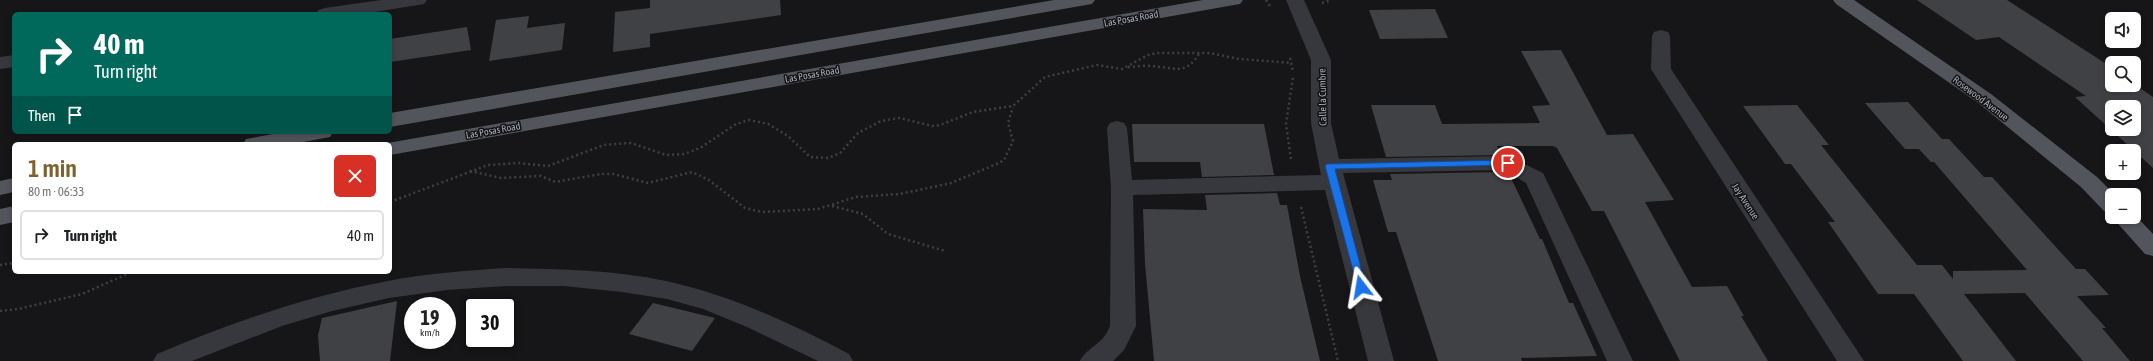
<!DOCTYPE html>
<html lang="en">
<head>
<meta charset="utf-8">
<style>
	:root { --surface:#fff; --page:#f2f2f2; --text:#202124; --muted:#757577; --line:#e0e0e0; --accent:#7e622b }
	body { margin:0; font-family:"Asap Condensed",sans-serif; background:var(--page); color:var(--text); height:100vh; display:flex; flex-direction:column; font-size:15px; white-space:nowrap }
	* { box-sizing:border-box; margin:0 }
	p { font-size:13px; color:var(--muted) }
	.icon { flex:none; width:22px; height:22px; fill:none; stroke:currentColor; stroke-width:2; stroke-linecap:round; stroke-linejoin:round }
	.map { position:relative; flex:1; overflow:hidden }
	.drawer { position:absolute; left:12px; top:142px; width:380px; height:132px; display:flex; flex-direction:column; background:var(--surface); border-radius:6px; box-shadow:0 2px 6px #0003 }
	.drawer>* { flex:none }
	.top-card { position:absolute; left:12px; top:12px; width:380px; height:122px; border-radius:6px; box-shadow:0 2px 6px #0003; background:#00695c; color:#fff; overflow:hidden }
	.tools { position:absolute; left:2105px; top:12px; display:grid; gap:8px }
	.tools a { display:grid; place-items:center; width:36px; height:36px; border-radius:6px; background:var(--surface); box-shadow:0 2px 6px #0003; font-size:20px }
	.speed { position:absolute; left:404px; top:297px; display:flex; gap:8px; font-size:20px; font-weight:700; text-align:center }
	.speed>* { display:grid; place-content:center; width:52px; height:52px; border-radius:50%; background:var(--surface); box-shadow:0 2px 6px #0003; line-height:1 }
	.speed small { font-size:10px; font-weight:400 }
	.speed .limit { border:2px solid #111; border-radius:6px; background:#fff; color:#111 }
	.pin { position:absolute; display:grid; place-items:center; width:34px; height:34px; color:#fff; margin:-17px; border:2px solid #fff; border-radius:50%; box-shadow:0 1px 4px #0007 }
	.me { position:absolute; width:44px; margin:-22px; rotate:346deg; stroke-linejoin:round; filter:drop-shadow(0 0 3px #0008) }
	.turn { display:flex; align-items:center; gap:14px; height:84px; padding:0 16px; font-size:18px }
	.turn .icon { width:52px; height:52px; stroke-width:2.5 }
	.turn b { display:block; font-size:28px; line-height:34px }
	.then { display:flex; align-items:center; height:38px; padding:0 16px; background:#0003; gap:8px; font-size:15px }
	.round { display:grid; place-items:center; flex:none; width:42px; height:42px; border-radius:6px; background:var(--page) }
	.overview { display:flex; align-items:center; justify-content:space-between; height:68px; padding:0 16px }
	h1 { font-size:24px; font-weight:600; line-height:30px; color:var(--accent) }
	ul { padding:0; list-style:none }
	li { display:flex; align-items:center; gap:12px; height:50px; margin:0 8px 6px; padding:0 8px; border:2px solid var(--line); border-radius:6px }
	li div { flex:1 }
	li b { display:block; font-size:15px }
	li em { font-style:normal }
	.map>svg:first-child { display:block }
</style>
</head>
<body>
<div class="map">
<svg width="2153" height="361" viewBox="0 0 2153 361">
	<rect width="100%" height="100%" fill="#161618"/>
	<!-- building -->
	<g fill="#404145" fill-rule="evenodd">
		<path d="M650 0H780L781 15 650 34V47L613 52 615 12 650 8Z"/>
		<path d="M1917 0H2007L2111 67 2112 85 2134 84 2153 97V168L2075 97 2086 96 1999 37 1976 40ZM2112 107H2134V129H2112Z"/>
		<path d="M1435 9 1448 38 1380 39 1369 10Z"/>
		<path d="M529 16 527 28 565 23 562 50 489 61 496 20Z"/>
		<path d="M467 27 471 50 390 62V39Z"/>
		<path d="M1561 50 1607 135 1633 134 1674 200 1645 202 1692 287 1727 286 1744 316H1741L1768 361H1680L1604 211H1592L1557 148 1553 146H1497L1501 155 1386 157 1371 105H1435L1442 124 1540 123 1532 106 1550 105 1521 51Z"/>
		<path d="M1908 102 1942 139H1949L1984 177H1992L2076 269H2085L2109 295 2077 296 2106 328H2102L2130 361H2083L2025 293 1964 294 2016 361H1963L1914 294H1878L1828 222H1835L1791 164H1785L1743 106 1797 105 1829 145H1821L1917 265H1942L1953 279V271L2027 270 1934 162H1931L1919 149H1905L1865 103Z"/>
		<path d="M1132 124H1264L1274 175 1202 177 1200 162H1134Z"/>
		<path d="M1504 172 1510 176 1540 239H1542L1569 303H1573L1597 356 1521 358 1522 361H1438L1396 232H1388L1373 180H1392L1390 174Z"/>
		<path d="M1277 193 1280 205H1287L1300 276 1320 361H1154L1145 264 1143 209 1207 210 1205 195Z"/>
		<path d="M397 301 390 361H320L318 335 322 318Z"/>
		<path d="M653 303 715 318 692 351 629 334Z"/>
	</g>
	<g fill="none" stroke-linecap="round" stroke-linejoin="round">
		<!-- path -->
		<g stroke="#3d3f44" stroke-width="2.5" stroke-dasharray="2 3" stroke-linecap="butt">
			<path d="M1266 0 1270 6"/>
			<path d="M1322 3 1332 0"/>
			<path d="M1290 58 1293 72"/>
			<path d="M1128 67C1135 67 1143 65 1150 66 1174 67 1186 77 1200 52"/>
			<path d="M1291 159 1286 124 1293 77"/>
			<path d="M470 171 501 178 541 176 555 182 601 174H613L648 183 692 172 709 180 745 208 762 212 818 209 856 197 900 194 951 183 999 163 1004 160 1013 141 1008 123 1013 107"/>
			<path d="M390 202 488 165 519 163 548 166 604 145 631 143 666 155 684 154 700 148 736 124 749 120 768 124 788 136 810 157 828 158 840 153 858 133 881 121 900 118 932 126 940 125 973 112 1013 106 1045 77 1097 65 1122 69 1148 55 1157 53H1210L1239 59 1292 63"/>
			<path d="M832 206 863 214 888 234 945 251"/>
			<path d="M1301 207 1338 361"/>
			<path d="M0 265 14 263"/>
			<path d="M0 311 18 309 82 294 132 272"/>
		</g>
		<!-- minor -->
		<g fill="#37383d" fill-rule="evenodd">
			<path d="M381 0H427L424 4 418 5 362 14H316L318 10 325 8Z"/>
			<path d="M1286 0H1304L1331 60V123L1339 159 1508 156 1543 173 1633 361H1607L1526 183 1504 170 1343 173 1394 361H1368L1325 190 1133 195 1136 326 1124 350 1113 361H1080C1088 346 1103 345 1110 326L1111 188 1107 128 1110 123 1117 121 1124 123 1127 128 1132 180 1321 175 1311 123V60Z"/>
			<path d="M1661 30 1668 32 1670 36 1671 69 1864 361H1837L1651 69 1652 36 1654 32Z"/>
			<path d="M14 55V67L0 69V57Z"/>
			<path d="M505 268C559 269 613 270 666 281 730 295 791 323 849 354L853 361H818L747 327 703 309 667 299 622 292 564 286H505L447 290 389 298 332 311 282 326 192 361H153L157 354C232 322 308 296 388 281 427 273 466 271 505 268Z"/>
		</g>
		<!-- major -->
		<g fill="#53555c" fill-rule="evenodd">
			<path d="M1054 0H1095L1092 4 1086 5 390 127V113Z"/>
			<path d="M1203 0H1243L1240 4 1234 5 390 155V144H382Z"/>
			<path d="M1833 0H1854L1991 94 2097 177 2115 195H2112V214L2104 211 2081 187 1977 102 1836 4Z"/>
			<path d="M284 132H333L330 137 293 144H243L246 139Z"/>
			<path d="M14 178V192L0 195V181Z"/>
			<path d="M14 206V222L0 225V209Z"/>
			<path d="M2134 214 2153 234V256L2145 254 2112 217H2134Z"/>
		</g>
	</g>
	<!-- route -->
	<path fill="#1a73e8" stroke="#114b97" d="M1508 160 1511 161V165L1335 169 1366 287 1361 290 1358 289 1325 166 1327 164Z"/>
	<g text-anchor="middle" stroke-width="3" stroke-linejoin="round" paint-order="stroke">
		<!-- street labels -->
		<g font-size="10" fill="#a8adb8" stroke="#111113">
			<text transform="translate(1131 18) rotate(-10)" y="4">Las Posas Road</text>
			<text transform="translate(812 74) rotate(-10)" y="4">Las Posas Road</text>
			<text transform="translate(1322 97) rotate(-91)" y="4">Calle la Cumbre</text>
			<text transform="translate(1981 98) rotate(37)" y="4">Rosewood Avenue</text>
			<text transform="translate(493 130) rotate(-10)" y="4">Las Posas Road</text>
			<text transform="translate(1746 201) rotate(57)" y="4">Jay Avenue</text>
		</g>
	</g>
</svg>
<div class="tools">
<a><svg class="icon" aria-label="sound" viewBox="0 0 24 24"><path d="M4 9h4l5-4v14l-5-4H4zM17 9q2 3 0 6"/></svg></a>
<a><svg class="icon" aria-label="search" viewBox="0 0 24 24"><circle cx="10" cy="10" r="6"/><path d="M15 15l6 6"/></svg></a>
<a><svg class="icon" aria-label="layers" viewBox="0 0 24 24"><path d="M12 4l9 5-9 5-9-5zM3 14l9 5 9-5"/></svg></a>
<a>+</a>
<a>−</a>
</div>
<div class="speed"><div>19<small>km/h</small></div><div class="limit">30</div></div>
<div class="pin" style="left:1508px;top:163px;background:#d93025"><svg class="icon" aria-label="arrive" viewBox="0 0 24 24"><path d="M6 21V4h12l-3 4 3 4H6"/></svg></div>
<svg class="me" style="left:1361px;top:287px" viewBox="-20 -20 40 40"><path d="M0-17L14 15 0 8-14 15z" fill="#1a73e8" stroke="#fff" stroke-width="4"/></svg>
<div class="top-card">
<div class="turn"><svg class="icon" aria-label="right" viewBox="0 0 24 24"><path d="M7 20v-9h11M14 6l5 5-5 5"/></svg><div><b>40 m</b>Turn right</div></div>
<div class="then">Then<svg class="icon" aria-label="arrive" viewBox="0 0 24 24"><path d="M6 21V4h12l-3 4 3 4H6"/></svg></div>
</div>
<section class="drawer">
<div class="overview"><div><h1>1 min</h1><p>80 m · 06:33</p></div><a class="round" style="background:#d93025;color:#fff"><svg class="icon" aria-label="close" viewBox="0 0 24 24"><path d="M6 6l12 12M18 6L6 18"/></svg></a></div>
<ul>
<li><svg class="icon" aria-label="right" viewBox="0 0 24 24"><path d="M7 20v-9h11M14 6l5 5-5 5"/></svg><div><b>Turn right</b></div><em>40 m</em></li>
</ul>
</section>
</div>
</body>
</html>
